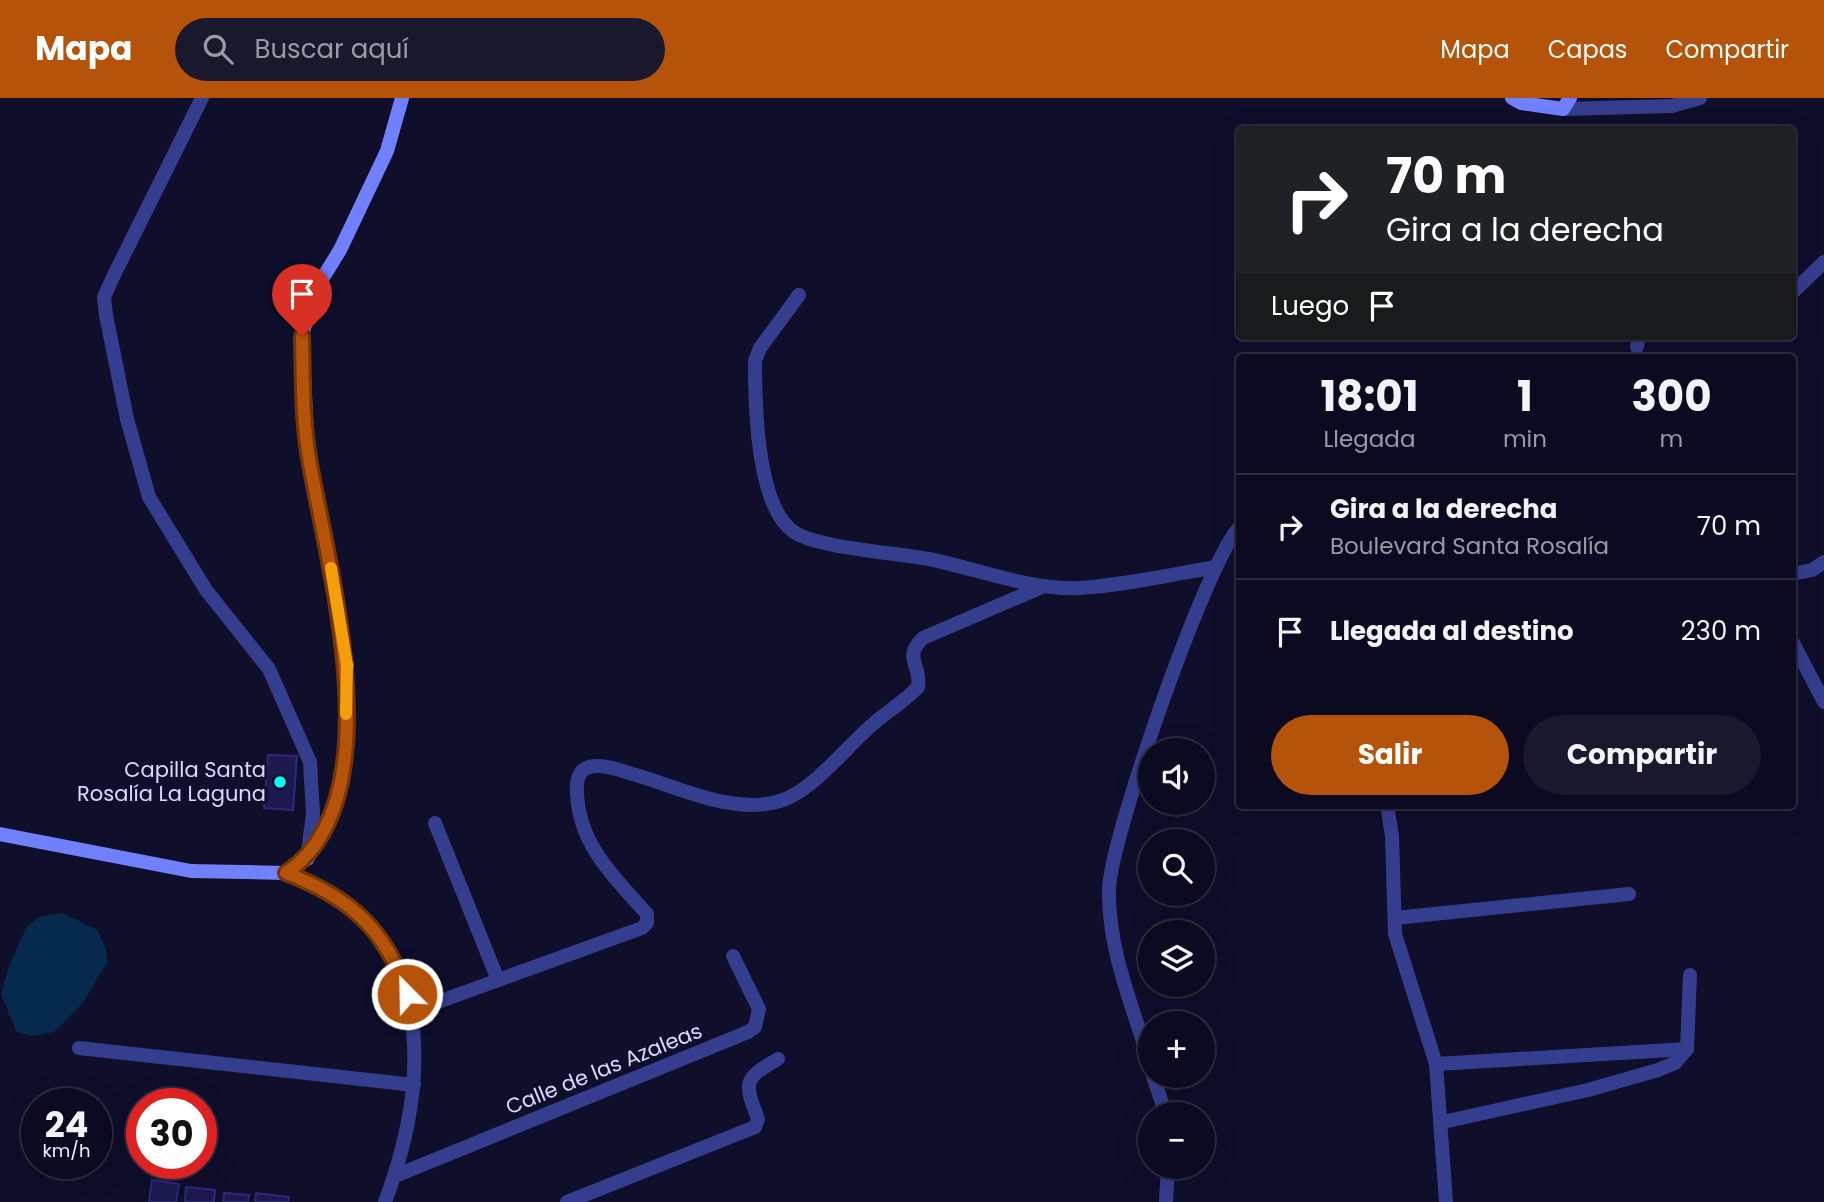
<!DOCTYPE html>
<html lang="es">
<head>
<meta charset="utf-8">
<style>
	:root { --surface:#0b0a20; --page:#19182d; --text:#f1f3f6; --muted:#9a9aa5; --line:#2b2b3e; --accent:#b45309 }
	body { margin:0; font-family:Poppins,sans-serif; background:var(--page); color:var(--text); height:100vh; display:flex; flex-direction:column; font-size:26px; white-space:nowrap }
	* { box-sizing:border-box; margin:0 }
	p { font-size:23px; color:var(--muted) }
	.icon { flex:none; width:38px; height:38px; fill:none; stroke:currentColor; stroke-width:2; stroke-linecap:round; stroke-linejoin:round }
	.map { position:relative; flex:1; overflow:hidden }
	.sheet { position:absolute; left:1236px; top:256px; width:560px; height:455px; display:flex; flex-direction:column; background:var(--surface); border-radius:7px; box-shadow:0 7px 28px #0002,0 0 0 2px var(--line) }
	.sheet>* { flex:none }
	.banner { position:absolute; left:1236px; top:28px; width:560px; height:214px; border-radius:7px; box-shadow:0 7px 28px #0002,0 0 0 2px var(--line); background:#202124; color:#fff; overflow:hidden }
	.fabs { position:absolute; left:1138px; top:640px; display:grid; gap:14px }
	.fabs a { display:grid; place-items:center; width:77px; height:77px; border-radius:50%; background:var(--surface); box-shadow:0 7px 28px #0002,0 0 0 2px var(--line); font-size:35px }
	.speed { position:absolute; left:21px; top:990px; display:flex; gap:14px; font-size:35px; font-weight:700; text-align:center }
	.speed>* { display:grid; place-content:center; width:91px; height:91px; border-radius:50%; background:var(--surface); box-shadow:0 7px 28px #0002,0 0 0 2px var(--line); line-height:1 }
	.speed small { font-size:18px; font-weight:400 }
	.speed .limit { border:10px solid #d22; background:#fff; color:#111 }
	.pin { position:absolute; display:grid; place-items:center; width:60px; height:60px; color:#fff; margin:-72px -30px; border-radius:50% 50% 50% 0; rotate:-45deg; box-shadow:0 0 7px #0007 }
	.pin .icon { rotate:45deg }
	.me { position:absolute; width:77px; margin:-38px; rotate:337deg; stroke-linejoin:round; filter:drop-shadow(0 0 5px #0008) }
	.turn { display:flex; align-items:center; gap:24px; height:147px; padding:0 35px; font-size:32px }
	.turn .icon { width:91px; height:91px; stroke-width:2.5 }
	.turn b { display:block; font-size:49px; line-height:60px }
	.then { display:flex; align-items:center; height:66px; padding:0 35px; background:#0003; gap:14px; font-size:26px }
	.eta { display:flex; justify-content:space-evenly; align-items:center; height:119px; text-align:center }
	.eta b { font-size:42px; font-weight:700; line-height:49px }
	.button { display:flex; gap:14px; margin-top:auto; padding:14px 35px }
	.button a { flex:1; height:80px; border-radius:42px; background:var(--accent); color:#fff; font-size:28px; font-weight:700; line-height:80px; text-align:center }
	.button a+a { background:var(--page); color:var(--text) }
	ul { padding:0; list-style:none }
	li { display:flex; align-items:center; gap:21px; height:105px; padding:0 35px; border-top:2px solid var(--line) }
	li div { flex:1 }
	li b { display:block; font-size:26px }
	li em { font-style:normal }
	header { display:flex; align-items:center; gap:42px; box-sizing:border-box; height:98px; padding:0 35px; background:var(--accent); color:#fff }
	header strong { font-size:33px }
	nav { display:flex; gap:38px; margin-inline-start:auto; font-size:24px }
	.search { width:490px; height:63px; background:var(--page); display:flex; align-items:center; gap:18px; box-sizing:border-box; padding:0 24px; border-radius:38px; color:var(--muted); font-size:26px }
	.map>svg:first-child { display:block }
</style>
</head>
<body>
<header>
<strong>Mapa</strong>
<div class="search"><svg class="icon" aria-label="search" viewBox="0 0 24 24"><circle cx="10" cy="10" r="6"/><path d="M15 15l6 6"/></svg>Buscar aquí</div>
<nav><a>Mapa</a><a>Capas</a><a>Compartir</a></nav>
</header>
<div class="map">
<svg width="1824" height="1104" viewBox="0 0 1824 1104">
	<rect width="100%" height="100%" fill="#0f0e2b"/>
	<!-- water -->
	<path fill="#062a4d" d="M63 815 97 832 106 850 107 865 82 906 54 934 31 938 16 933 1 896 9 868 27 828 41 818Z"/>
	<!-- building -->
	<g fill="#1c194e" stroke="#2e297c" stroke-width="2">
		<path d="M268 657 297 658 293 712 264 710Z"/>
		<path d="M152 1082 179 1086 176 1104H149Z"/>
		<path d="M186 1089 215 1092 214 1104H185Z"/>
		<path d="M224 1095 249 1097 248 1104H223Z"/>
		<path d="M256 1095 289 1099 288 1104H255Z"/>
	</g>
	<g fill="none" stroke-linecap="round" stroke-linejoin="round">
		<!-- street -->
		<g stroke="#353e8e" stroke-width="14">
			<path d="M202 0 113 179 104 199 106 217 127 321 149 399 206 492 269 571 310 664 313 716 307 761"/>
			<path d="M1563 11 1672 8 1700 0"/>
			<path d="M1792 195 1824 164"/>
			<path d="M799 197 760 250 755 263C755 305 756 408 794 434 818 450 897 455 929 461 978 471 1029 492 1080 490 1125 487 1171 477 1216 469"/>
			<path d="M1637 249 1639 238"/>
			<path d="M1792 476 1812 472 1824 464"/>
			<path d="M1792 543 1824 604"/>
			<path d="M1387 707 1392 738 1395 836 1436 966 1446 1104"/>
			<path d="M435 725 498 882"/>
			<path d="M286 775C308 783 331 792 348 806 439 880 421 1008 385 1104"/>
			<path d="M1395 820 1629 796"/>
			<path d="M413 913 642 830 647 825V816C614 779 579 747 577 695 576 684 578 672 589 669 604 665 621 673 636 677 680 690 733 717 780 703 812 694 847 648 873 626 888 613 905 603 918 589 922 567 902 560 923 540L1044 488"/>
			<path d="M79 950 414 987"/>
			<path d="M1150 966C1133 908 1108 853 1109 791 1110 741 1207 462 1239 430"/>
			<path d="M1436 966 1687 951"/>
			<path d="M1153 978 1166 1017"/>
			<path d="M1443 1024 1588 992 1658 972 1675 965 1687 951 1690 877"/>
			<path d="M395 1078 748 934 755 929 759 911 733 858"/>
			<path d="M567 1104 755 1029 758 1021C744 984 743 981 778 961"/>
			<path d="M1166 1104 1168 1069"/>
		</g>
		<!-- secondary -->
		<g stroke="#7080ff" stroke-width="14">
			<path d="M1512 0 1521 5 1563 11 1570 0"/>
			<path d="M0 736 191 773 286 775 307 761 323 735 338 700 345 656 347 567 308 358 302 238 314 194 340 152 387 53 402 0"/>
		</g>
	</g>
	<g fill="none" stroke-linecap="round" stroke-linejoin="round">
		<!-- route casing -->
		<g stroke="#753606" stroke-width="18">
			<path id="route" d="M302 238C303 278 302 321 309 360 327 467 396 702 286 775 349 799 386 831 407 896"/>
		</g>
		<!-- route -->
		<use href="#route" stroke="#b45309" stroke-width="12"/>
		<!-- slow -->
		<path stroke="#f59e0b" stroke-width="12" d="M331 470 347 567 346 616"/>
	</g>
	<!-- markers -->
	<circle fill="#05fff5" stroke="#0f0e2b" stroke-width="2.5" cx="280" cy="684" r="7"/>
	<g text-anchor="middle" stroke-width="6" stroke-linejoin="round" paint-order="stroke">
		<!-- poi labels -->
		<g font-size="21" fill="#d9daff" stroke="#0f0e2b" text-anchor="end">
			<text x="266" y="679">Capilla Santa<tspan x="266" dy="24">Rosalía La Laguna</tspan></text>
		</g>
		<!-- street labels -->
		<g font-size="21" fill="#d9daff" stroke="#0f0e2b">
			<text transform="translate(604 971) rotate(-22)" y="7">Calle de las Azaleas</text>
		</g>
	</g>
</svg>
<div class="fabs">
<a><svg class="icon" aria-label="sound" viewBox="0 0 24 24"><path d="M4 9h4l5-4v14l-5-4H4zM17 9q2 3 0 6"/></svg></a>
<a><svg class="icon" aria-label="search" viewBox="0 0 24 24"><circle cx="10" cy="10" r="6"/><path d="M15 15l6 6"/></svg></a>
<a><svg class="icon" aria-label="layers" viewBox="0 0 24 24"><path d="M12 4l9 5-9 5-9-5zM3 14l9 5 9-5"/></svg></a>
<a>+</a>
<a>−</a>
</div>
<div class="speed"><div>24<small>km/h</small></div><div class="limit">30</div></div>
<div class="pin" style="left:302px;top:238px;background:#d93025"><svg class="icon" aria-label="arrive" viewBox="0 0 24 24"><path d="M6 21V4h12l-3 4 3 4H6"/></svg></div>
<svg class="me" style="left:407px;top:896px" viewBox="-20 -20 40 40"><circle r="17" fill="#b45309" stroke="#fff" stroke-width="3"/><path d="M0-11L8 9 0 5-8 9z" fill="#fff"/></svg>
<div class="banner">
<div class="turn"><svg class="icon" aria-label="right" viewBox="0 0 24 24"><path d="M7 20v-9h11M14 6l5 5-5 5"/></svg><div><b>70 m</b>Gira a la derecha</div></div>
<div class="then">Luego<svg class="icon" aria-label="arrive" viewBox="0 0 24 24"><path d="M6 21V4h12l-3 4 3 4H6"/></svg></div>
</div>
<section class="sheet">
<div class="eta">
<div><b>18:01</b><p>Llegada</p></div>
<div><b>1</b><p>min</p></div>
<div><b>300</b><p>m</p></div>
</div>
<ul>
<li><svg class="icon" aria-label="right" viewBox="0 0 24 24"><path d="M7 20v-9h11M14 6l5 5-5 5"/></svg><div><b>Gira a la derecha</b><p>Boulevard Santa Rosalía</p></div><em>70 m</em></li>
<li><svg class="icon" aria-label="arrive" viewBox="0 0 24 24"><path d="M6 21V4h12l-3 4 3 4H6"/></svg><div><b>Llegada al destino</b></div><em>230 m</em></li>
</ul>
<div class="button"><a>Salir</a><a>Compartir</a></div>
</section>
</div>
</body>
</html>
